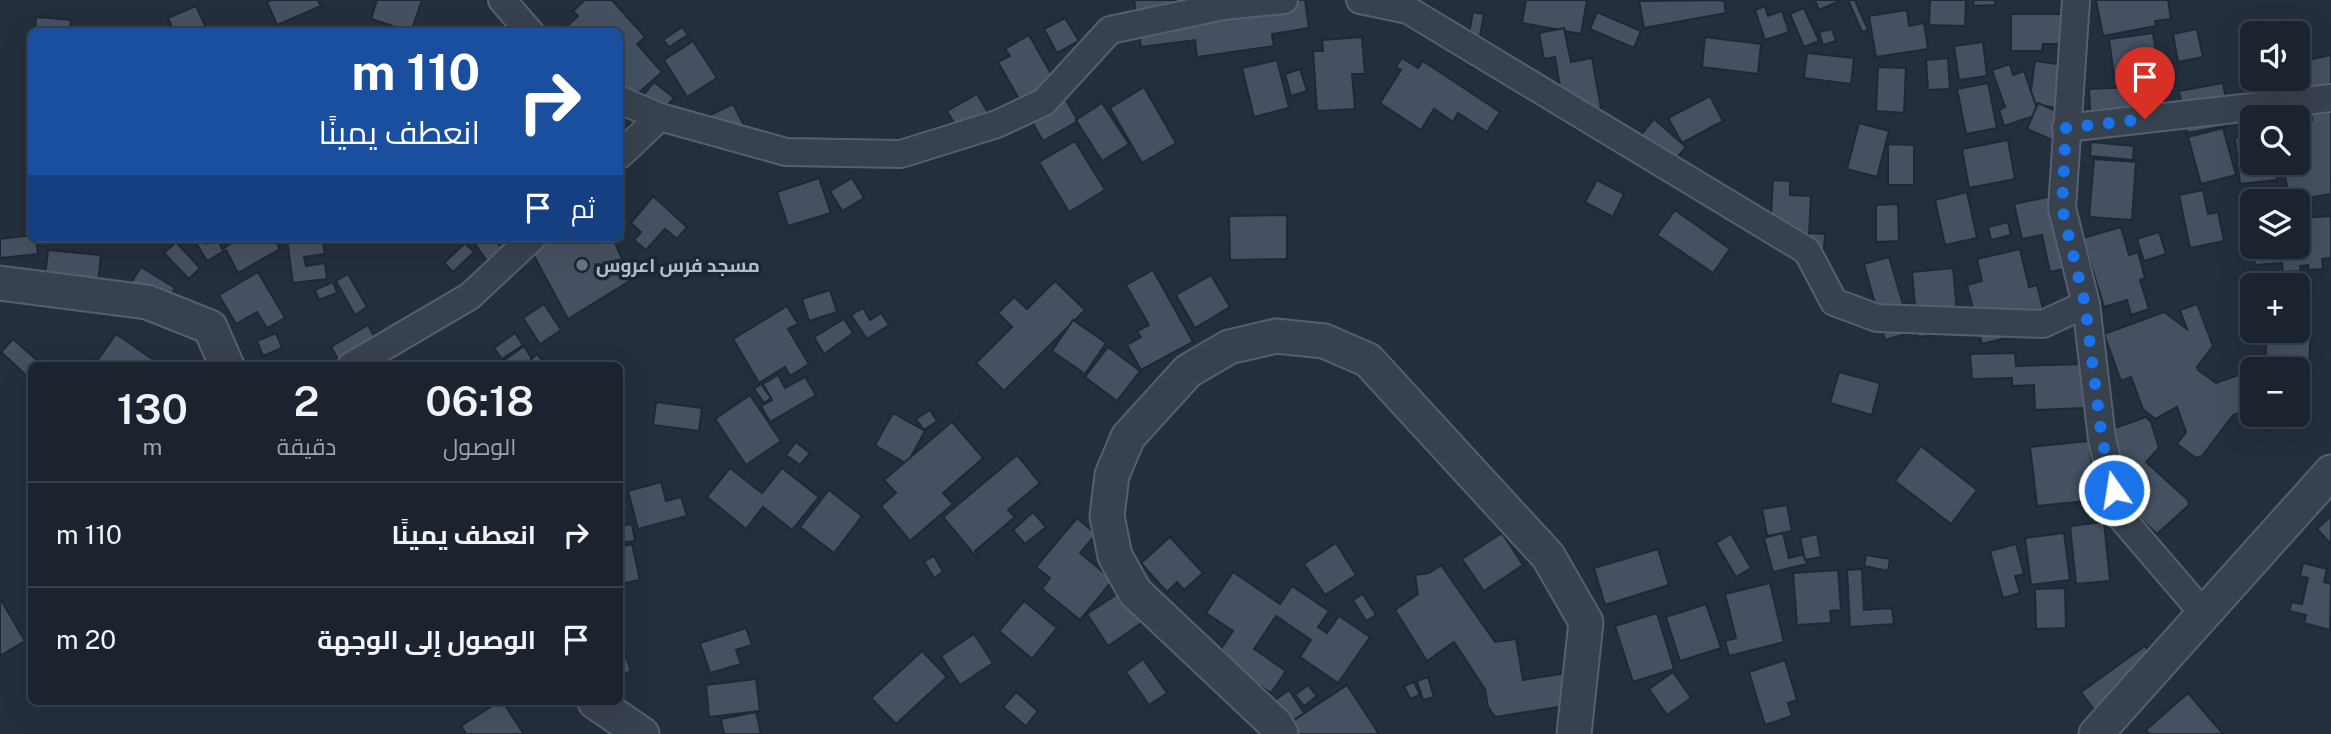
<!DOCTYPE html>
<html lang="ar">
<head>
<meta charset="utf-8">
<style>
	:root { --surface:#1b232e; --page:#282f3a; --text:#f1f3f6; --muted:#a0a4aa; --line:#39404a }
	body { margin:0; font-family:"Public Sans",Cairo,sans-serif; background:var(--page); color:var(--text); direction:rtl; height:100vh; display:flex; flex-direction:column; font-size:26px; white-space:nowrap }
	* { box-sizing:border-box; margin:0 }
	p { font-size:23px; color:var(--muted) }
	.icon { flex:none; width:38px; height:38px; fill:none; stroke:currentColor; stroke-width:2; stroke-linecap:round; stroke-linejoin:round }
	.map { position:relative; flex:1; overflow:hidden; direction:ltr }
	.sheet { position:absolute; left:28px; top:362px; width:595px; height:343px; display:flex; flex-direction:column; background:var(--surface); border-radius:10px; box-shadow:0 7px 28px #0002,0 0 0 2px var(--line); direction:rtl }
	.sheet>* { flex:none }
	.banner { position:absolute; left:28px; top:28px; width:595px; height:214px; border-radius:10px; box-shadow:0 7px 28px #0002,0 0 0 2px var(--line); direction:rtl; background:#1a4fa0; color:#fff; overflow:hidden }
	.fabs { position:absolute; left:2240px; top:21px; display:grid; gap:14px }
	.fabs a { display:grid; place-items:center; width:70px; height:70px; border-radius:10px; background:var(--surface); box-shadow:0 7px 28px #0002,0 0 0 2px var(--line); font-size:35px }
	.pin { position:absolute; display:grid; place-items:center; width:60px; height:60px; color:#fff; margin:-72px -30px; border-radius:50% 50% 50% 0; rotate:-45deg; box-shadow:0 0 7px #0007 }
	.pin .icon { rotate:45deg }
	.me { position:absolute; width:77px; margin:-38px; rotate:347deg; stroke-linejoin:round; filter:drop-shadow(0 0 5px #0008) }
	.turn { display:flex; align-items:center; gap:24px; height:147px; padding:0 28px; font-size:32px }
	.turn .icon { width:91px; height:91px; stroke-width:2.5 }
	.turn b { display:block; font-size:49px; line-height:60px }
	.then { display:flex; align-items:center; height:66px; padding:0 28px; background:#0003; gap:14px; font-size:26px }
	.eta { display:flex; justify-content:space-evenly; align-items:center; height:119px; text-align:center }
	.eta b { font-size:42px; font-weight:600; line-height:49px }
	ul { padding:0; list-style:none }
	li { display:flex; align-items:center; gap:21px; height:105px; padding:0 28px; border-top:2px solid var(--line) }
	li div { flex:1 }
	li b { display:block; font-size:26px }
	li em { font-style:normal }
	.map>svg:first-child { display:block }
</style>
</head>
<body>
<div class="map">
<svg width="2331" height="734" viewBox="0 0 2331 734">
	<rect width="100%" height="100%" fill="#242f3e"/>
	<!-- building -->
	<g fill="#455162" stroke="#1f2835" stroke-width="2">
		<path d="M272 0H318L321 6 277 25 267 2Z"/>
		<path d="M377 0H422L411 32 371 19Z"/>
		<path d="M585 0H612L645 37 637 44 662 72 624 106 620 101V32H561L578 16 573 11Z"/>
		<path d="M1134 0H1305L1309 28 1272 34 1274 46 1197 57 1195 40 1141 47Z"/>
		<path d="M1526 0H1587L1581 34 1522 23Z"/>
		<path d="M1724 0 1726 13 1644 28 1639 1Z"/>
		<path d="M1815 0H1842L1819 10Z"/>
		<path d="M1848 0H1855L1868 30 1862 32Z"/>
		<path d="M1930 0H1966L1965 26 1929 25Z"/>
		<path d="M1973 0H1995V5L1974 6Z"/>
		<path d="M2096 0H2168L2171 19 2155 21 2156 26 2103 36Z"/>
		<path d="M196 6 208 32H174L168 18Z"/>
		<path d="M1765 6 1768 16 1782 11 1789 32 1765 40 1755 10Z"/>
		<path d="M1804 8 1819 41 1804 47 1790 14Z"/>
		<path d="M1907 10 1909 26 1924 23 1928 49 1876 57 1869 16Z"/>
		<path d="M1473 12 1484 14 1479 42 1494 45 1489 70 1468 66 1474 35 1469 33Z"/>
		<path d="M1597 12 1641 31 1634 48 1590 29Z"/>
		<path d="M2011 14H2069V44H2043L2042 51H2011Z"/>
		<path d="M36 17 71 20 70 32H35Z"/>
		<path d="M1065 18 1079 41 1057 53 1044 29Z"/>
		<path d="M682 27 688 35 669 47 663 40Z"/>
		<path d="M1564 28 1571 62 1592 58 1601 108 1582 112 1563 104 1555 57 1544 59 1539 33Z"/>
		<path d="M1832 29 1836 41 1823 45 1819 32Z"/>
		<path d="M2197 29 2203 57 2178 62 2173 34Z"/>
		<path d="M2153 33 2159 70 2114 76 2109 39Z"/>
		<path d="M1029 35 1078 121 1043 141 998 62 1010 56 1005 49Z"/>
		<path d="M1362 37 1365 74H1352L1355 109 1317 111 1313 51H1323L1322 40Z"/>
		<path d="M1705 37 1761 44 1758 74 1702 67Z"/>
		<path d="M693 41 717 78 687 97 664 60Z"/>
		<path d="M1983 42 1987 76 1959 80 1954 46Z"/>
		<path d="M1807 53 1854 58 1851 84 1804 78Z"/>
		<path d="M2331 55V94L2301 100 2296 79 2298 62Z"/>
		<path d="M1402 58 1418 68 1423 61 1500 112 1487 132 1458 113 1453 122 1434 109 1421 130 1380 103 1401 70 1396 67Z"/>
		<path d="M1948 58 1950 89 1928 90 1926 60Z"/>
		<path d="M1277 60 1289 108 1254 117 1242 68Z"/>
		<path d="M2035 61 2072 66 2066 109 2029 104Z"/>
		<path d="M2010 64 2013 75 2024 71 2039 114 2004 126 1999 110 2005 107 1992 70Z"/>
		<path d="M1878 67 1906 68 1904 113 1876 111Z"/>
		<path d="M1300 69 1307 91 1291 96 1285 74Z"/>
		<path d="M2253 79H2287L2293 101 2260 109Z"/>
		<path d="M654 82 674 98 659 115 640 99Z"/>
		<path d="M1988 83 1997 128 1966 134 1957 89Z"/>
		<path d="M2223 83 2231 125 2187 133 2179 91Z"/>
		<path d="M1144 87 1176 143 1142 163 1110 108Z"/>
		<path d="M2135 87 2137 127 2091 129 2089 89Z"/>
		<path d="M977 94 1000 133 970 150 947 111Z"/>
		<path d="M1710 96 1723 121 1682 143 1668 118Z"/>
		<path d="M1102 103 1129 144 1102 161 1076 120Z"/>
		<path d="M2038 103 2063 114 2052 140 2027 129Z"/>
		<path d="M733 104 744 125 718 137 708 116Z"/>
		<path d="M2331 108V194L2291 201 2283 169 2300 165 2298 124 2312 120 2311 113Z"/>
		<path d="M1654 119 1686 147 1661 177 1629 149Z"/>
		<path d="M1859 123 1889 131 1877 177 1847 169Z"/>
		<path d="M2223 128 2236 175 2201 184 2188 137Z"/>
		<path d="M2252 136V163H2283L2284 165 2276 166 2277 180 2240 184 2235 138Z"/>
		<path d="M2008 140 2015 179 1969 188 1962 149Z"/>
		<path d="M1075 141 1105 190 1069 212 1039 162Z"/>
		<path d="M2091 142 2134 146 2133 160 2090 156Z"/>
		<path d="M1888 144 1914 145V185H1888Z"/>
		<path d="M2094 159 2136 162 2132 220 2089 217Z"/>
		<path d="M819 178 831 213 788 226 777 192Z"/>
		<path d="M852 178 864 198 842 211 830 191Z"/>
		<path d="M1597 180 1624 194 1613 217 1585 202Z"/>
		<path d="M1773 180 1790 181V195L1811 196 1809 235 1770 233Z"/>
		<path d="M2259 187 2264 201H2252V222L2246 224 2236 195Z"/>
		<path d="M2203 190 2208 214 2218 212 2224 241 2190 248 2179 195Z"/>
		<path d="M1967 192 1977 238 1945 245 1935 200Z"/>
		<path d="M653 196 687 227 677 239 665 229 646 250 634 240 641 232 631 223Z"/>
		<path d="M2052 196 2069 268 2050 272 2042 235 2022 239 2014 204Z"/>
		<path d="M1898 204 1899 241 1876 242V205Z"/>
		<path d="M1675 210 1730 249 1713 273 1657 235Z"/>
		<path d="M1287 215V259L1230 260 1229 216Z"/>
		<path d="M2331 216V258L2322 259 2323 269 2309 270 2308 265 2300 266 2301 271 2283 272 2282 263 2255 265 2253 247H2298V218Z"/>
		<path d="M2008 222 2011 235 1991 240 1988 227Z"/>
		<path d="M2121 227 2129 255 2138 252 2145 278 2140 280 2149 309 2131 315 2127 300 2104 307 2083 238Z"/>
		<path d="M2159 232 2166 254 2144 261 2137 239Z"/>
		<path d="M1809 233 1825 234 1823 264 1807 263Z"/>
		<path d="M32 235V238H36L38 254 0 258V239Z"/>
		<path d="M193 238H202L206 244 217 238 222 249 240 238H274L280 249 238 273 226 250 207 261Z"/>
		<path d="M300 238H322L325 254 304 257 306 266 325 263 327 279 293 283 287 240Z"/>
		<path d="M471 238H495L499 245 510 238H515L500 280Z"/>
		<path d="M549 238H613L631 280 568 319 531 250Z"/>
		<path d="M176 242 200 268 189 279 164 253Z"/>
		<path d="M465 243 474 252 453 272 444 263Z"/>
		<path d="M2020 249 2029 287 2037 285 2048 328 1982 344 1967 285 1982 281 1977 259Z"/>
		<path d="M48 250 101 255 97 291 44 285Z"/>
		<path d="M1889 257 1903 304 1908 303 1916 331 1885 340 1864 264Z"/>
		<path d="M141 267 175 288 162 310 127 289Z"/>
		<path d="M1953 268 1959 333 1918 337 1912 272Z"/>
		<path d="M1153 270 1193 342 1141 370 1127 345 1141 337 1137 331 1149 325 1126 285Z"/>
		<path d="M258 272 285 318 267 328 257 312 236 324 219 295Z"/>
		<path d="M348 274 367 307 355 315 336 281Z"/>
		<path d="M1211 275 1230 307 1195 328 1176 295Z"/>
		<path d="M1055 281 1085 310 1004 391 976 363 1012 327 998 313 1014 297 1027 309Z"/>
		<path d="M333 282 337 293 319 300 315 290Z"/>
		<path d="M830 290 837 312 809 321 802 299Z"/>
		<path d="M544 304 561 330 540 344 523 318Z"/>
		<path d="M2197 304 2213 346 2197 367 2198 370 2216 383 2244 373 2252 380V415H2280L2267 431 2242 412 2233 415 2202 456 2196 458 2177 444 2186 432 2177 407 2155 419 2143 409 2131 377 2121 381 2104 334 2164 312 2187 329 2180 310Z"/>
		<path d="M787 306 798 324 788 329 809 364 790 376 785 367 759 383 733 339Z"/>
		<path d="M863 308 870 320 881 313 889 325 867 339 851 315Z"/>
		<path d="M844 319 853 333 824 354 814 337Z"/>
		<path d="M1073 320 1106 343 1085 374 1052 351Z"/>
		<path d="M368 325 389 361 381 366H342L331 347Z"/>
		<path d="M2267 331H2311L2308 383H2298V369H2265Z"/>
		<path d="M276 333 282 348 263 356 257 341Z"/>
		<path d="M515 333 523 345 502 359 494 348Z"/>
		<path d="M116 334 161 365V366H89L94 358 97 361Z"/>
		<path d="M13 339 39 362 32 366 27 376 1 352Z"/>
		<path d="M524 346 532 359 522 366H496Z"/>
		<path d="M1108 347 1140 371 1117 401 1085 377Z"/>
		<path d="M2015 353 2016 366 2084 364 2086 408 2035 410 2034 385 2012 386V378L1972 379 1970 354Z"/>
		<path d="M537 354 547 366H524Z"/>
		<path d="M1839 372 1880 383 1872 415 1830 403Z"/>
		<path d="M778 375 785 388 805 377 816 395 770 422 761 406 772 400 763 384Z"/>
		<path d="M761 384 771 398 764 403 754 389Z"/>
		<path d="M750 395 781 441 746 465 715 419Z"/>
		<path d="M656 402 702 408 699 431 653 425Z"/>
		<path d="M930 410 937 421 924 430 916 419Z"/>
		<path d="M893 413 925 431 907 464 875 445Z"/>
		<path d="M962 413 953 423 983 458 943 493 953 504 910 541 881 506 896 493 884 480Z"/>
		<path d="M2146 417 2151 422 2159 448 2146 462 2188 500 2189 505 2157 534 2134 512 2106 431Z"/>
		<path d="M2089 441 2096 500 2037 506 2030 447Z"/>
		<path d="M796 442 810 453 800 465 786 455Z"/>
		<path d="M1921 446 1977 490 1951 524 1895 481Z"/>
		<path d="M1017 455 1040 483 1008 510 1015 517 975 551 979 557 977 558 943 517Z"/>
		<path d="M730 468 762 493 782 468 819 497 792 530 763 507 746 529 707 497Z"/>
		<path d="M661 482 666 501 681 497 687 516 638 529 628 491Z"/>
		<path d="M829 490 862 516 834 553 800 527Z"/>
		<path d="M1787 505 1792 531 1767 536 1762 509Z"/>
		<path d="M1033 512 1046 527 1025 544 1013 530Z"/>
		<path d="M2331 516V544L2317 529Z"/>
		<path d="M1077 518 1096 534 1080 553 1113 580 1080 620 1042 589 1050 578 1036 567Z"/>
		<path d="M2104 522 2110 581 2076 584 2070 526Z"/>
		<path d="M632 524 635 541 620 543V526Z"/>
		<path d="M1502 533 1523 565 1484 591 1462 559Z"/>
		<path d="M1783 533 1789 558 1805 554 1807 564 1773 572 1764 538Z"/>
		<path d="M2064 533 2070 580 2031 585 2025 538Z"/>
		<path d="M1731 534 1751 568 1736 577 1716 543Z"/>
		<path d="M1817 534 1821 557 1805 560 1800 538Z"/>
		<path d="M1170 537 1203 573 1184 590 1177 582 1167 592 1141 563Z"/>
		<path d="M1336 543 1356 575 1325 595 1304 564Z"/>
		<path d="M632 544 640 580 620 584V547Z"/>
		<path d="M2016 544 2024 574 2015 576 2020 593 2003 598 1990 551Z"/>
		<path d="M1658 549 1669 585 1605 605 1594 568Z"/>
		<path d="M1866 555 1890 559 1888 571 1864 566Z"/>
		<path d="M934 556 943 572 934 578 924 561Z"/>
		<path d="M2303 563 2327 569 2324 582 2331 584 2330 630 2304 623 2306 615 2289 611 2292 602 2302 604 2308 578 2300 576Z"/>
		<path d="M1441 565 1495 642 1516 639 1523 680 1579 671 1571 705 1495 717 1488 707 1485 689 1454 642 1427 661 1395 610 1418 594 1415 575 1429 573Z"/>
		<path d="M1862 569 1864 610 1892 608 1894 624 1850 627 1847 570Z"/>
		<path d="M1838 570 1841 610 1830 611 1831 623 1797 625 1793 573Z"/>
		<path d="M1233 572 1280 604 1292 586 1329 611 1318 627 1327 633 1339 616 1370 637 1338 683 1300 657 1311 640 1276 616 1254 649 1286 671 1271 693 1216 656 1233 631 1206 613Z"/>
		<path d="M1770 583 1784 642 1729 656 1725 641 1736 638 1725 594Z"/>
		<path d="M2065 588 2066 628 2036 629 2035 589Z"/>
		<path d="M1122 591 1143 622 1108 646 1087 614Z"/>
		<path d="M1363 594 1376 615 1366 621 1353 600Z"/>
		<path d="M1 600 25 641 0 656V601Z"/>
		<path d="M1024 601 1057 628 1032 659 999 631Z"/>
		<path d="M1706 604 1721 648 1680 661 1666 617Z"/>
		<path d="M1657 613 1674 669 1633 682 1615 626Z"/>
		<path d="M746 628 752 645 736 650 741 664 710 673 700 643Z"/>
		<path d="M974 634 993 663 960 685 941 656Z"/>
		<path d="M620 641 631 671 620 676Z"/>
		<path d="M2145 646 2159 665 2095 711 2081 692Z"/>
		<path d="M922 651 947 677 896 724 871 698Z"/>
		<path d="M1143 659 1167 693 1149 705 1126 672Z"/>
		<path d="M1785 660 1797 700 1788 703 1792 716 1765 725 1749 672Z"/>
		<path d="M1673 672 1691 698 1667 715 1649 689Z"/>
		<path d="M1428 677 1434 697 1423 700 1417 681Z"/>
		<path d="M756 679 760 711 709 717 706 685Z"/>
		<path d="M1414 682 1420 695 1410 699 1404 686Z"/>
		<path d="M1308 685 1317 696 1304 706 1295 695Z"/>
		<path d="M1347 685 1379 734H1299L1291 722Z"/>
		<path d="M1289 690 1304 713 1290 723 1275 700Z"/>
		<path d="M1016 692 1038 711 1026 726 1003 707Z"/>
		<path d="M2188 693 2223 734H2149L2146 730Z"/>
		<path d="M498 702H503L524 734H466L461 726Z"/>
		<path d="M756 712 761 734H724L721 719Z"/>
	</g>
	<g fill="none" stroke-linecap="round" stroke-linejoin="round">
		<!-- minor casing -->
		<g stroke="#565f6c" stroke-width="30">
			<g id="minor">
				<path d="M502 0 530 32"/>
				<path d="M1360 0 1408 10 1807 251 1834 302 1877 318 2043 324 2086 304"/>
				<path d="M2076 0 2062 208 2086 304 2102 439 2120 516 2204 614"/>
				<path d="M620 100 660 117"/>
				<path d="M2066 128 2331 98"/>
				<path d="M620 155 660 117 786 152 901 154 997 124 1044 102 1110 30 1223 6 1284 0"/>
				<path d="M351 366 470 296 532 238"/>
			</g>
		</g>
		<!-- tertiary casing -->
		<g stroke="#565f6c" stroke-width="37">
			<g id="tertiary">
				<path d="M0 283 147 302 210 327 227 366"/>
				<path d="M595 702 642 734"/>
				<path d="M1281 734 1276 725 1135 592 1115 556 1107 516 1112 475 1128 437 1188 371 1229 347 1276 336 1324 341 1368 360 1548 556 1586 622 1574 734"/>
				<path d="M2096 734 2331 472"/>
			</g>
		</g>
		<!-- minor -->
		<use href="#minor" stroke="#38414e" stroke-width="26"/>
		<!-- tertiary -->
		<use href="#tertiary" stroke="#38414e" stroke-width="33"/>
	</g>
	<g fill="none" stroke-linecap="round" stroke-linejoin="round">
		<!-- route -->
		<path stroke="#1a73e8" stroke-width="12" stroke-dasharray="0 21.6" d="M2114 490 2102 439 2085 304 2062 208 2066 128 2145 119"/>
	</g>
	<!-- markers -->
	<circle fill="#6b7280" stroke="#1d2633" stroke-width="2.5" cx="582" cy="265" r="7"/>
	<g text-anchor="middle" stroke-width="7" stroke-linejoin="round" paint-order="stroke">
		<!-- poi labels -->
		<g font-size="19" font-weight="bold" fill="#b4bcc9" stroke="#1d2633" text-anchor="start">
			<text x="596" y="272">مسجد فرس اعروس</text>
		</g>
	</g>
</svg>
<div class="fabs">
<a><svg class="icon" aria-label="sound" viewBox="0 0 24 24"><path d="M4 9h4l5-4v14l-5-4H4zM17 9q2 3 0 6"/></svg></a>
<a><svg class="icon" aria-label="search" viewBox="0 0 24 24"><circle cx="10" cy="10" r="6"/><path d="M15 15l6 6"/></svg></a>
<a><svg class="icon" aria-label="layers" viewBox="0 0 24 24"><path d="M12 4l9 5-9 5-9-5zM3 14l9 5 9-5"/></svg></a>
<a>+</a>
<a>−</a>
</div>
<div class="pin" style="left:2145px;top:119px;background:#d93025"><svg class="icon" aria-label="arrive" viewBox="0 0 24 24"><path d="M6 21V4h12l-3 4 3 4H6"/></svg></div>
<svg class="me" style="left:2114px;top:490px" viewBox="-20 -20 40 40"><circle r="17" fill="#1a73e8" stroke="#fff" stroke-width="3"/><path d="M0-11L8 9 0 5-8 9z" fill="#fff"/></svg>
<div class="banner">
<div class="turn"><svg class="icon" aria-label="right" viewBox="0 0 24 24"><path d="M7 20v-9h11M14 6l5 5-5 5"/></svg><div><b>110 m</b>انعطف يمينًا</div></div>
<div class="then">ثم<svg class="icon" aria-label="arrive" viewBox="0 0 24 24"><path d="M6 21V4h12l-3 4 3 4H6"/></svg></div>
</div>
<section class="sheet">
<div class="eta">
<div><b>06:18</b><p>الوصول</p></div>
<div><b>2</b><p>دقيقة</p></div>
<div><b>130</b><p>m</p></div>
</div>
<ul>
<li><svg class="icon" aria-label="right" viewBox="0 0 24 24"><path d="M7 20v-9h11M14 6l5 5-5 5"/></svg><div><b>انعطف يمينًا</b></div><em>110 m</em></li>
<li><svg class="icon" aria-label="arrive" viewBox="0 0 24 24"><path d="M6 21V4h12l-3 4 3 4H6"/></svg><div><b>الوصول إلى الوجهة</b></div><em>20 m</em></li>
</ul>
</section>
</div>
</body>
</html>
